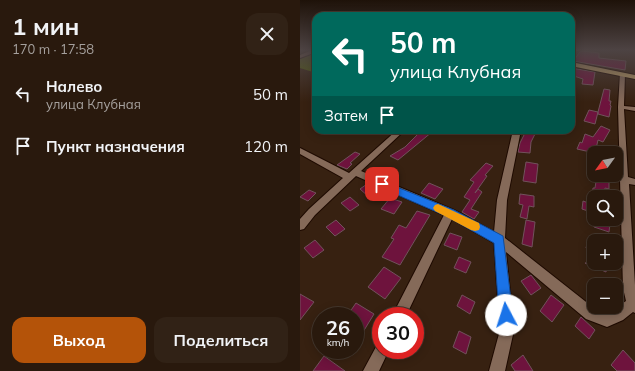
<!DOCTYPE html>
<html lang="ru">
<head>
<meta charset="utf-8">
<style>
	:root { --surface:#29190d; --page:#312216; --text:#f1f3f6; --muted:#a5a09d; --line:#45382e; --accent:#b45309 }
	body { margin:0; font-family:Mulish,sans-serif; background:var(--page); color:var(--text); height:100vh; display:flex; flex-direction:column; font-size:15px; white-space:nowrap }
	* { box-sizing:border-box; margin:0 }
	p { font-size:13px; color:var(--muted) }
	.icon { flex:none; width:22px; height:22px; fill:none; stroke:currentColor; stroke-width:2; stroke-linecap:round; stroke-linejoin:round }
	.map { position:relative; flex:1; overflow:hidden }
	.side { display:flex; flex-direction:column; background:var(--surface); width:300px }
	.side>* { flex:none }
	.hud { position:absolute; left:12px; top:12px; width:263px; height:122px; border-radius:12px; box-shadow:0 2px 10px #0003,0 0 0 1px var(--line); background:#00695c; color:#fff; overflow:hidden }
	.needle { width:26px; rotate:237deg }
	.fabs { position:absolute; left:287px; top:146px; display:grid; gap:8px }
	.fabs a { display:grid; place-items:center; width:36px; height:36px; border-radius:8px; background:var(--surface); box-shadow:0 2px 10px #0003,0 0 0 1px var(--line); font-size:20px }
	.speed { position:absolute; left:12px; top:307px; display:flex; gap:8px; font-size:20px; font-weight:700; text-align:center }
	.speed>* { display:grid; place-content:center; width:52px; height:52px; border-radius:50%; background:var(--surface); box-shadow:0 2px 10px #0003,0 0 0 1px var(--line); line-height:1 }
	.speed small { font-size:10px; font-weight:400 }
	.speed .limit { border:6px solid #d22; background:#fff; color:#111 }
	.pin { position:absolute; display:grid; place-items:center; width:34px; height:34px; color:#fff; margin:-17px; border-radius:8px; box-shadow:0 2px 6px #0006 }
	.me { position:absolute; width:44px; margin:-22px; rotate:355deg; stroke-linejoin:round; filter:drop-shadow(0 0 3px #0008) }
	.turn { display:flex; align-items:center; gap:14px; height:84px; padding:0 12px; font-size:18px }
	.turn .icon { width:52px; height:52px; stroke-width:2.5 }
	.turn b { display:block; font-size:28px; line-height:34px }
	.then { display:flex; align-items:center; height:38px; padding:0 12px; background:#0003; gap:8px; font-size:15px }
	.round { display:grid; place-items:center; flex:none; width:42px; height:42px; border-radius:12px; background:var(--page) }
	.overview { display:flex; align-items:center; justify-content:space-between; height:68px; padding:0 12px }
	h1 { font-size:24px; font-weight:700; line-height:30px }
	.primary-button { display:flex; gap:8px; margin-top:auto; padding:8px 12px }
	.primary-button a { flex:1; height:46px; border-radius:12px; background:var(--accent); color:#fff; font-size:16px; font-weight:700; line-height:46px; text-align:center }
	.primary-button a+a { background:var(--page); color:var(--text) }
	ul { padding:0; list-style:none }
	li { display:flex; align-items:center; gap:12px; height:52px; padding:0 12px }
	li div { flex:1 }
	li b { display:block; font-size:15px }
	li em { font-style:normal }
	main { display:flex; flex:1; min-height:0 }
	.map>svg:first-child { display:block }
</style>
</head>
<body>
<main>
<section class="side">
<div class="overview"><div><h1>1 мин</h1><p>170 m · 17:58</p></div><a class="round"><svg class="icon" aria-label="close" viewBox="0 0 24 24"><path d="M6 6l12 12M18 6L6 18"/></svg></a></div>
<ul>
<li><svg class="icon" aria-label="left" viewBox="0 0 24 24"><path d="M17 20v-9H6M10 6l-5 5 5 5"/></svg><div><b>Налево</b><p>улица Клубная</p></div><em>50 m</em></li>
<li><svg class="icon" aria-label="arrive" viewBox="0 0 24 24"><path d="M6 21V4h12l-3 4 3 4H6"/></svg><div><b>Пункт назначения</b></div><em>120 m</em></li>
</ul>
<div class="primary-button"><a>Выход</a><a>Поделиться</a></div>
</section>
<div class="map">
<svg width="335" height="371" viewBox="0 0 335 371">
	<rect width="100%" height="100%" fill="#372111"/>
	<!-- forest -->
	<path fill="#52600c" d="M16 52V73L0 68V59Z"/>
	<!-- building -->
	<g fill="#6e133d" stroke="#71525c">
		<path d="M283 51 299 53V58L326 61 325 70 273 61 280 52Z"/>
		<path d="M271 68 295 72 293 85 282 84 283 79 271 75Z"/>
		<path d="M304 89 310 90 309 101H311L310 105 311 106 309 117 298 114V112L295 124 284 121 289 110 298 112Z"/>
		<path d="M301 126 310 130 303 142 298 140 295 153 277 149 280 142 282 143 285 134 293 137Z"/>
		<path d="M122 130 132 132 98 160 90 156 105 147Z"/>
		<path d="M226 131 235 134 231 142 230 153 218 152 220 143Z"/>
		<path d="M55 152 60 154 50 163 52 164 47 169 37 165Z"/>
		<path d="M226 162 238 164 236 183 223 181Z"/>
		<path d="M186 163 193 166 185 175 187 176 175 193 178 189 182 192 171 209 179 212 174 219 162 212 170 200 164 197 174 182 170 180Z"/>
		<path d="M297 175H309V189L305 188 304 197H292L293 188H295Z"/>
		<path d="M129 183 143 189 135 199 121 193Z"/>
		<path d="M67 184 76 191 69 197 60 189Z"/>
		<path d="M9 190 16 193 8 201 0 197Z"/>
		<path d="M220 194 234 196V207L229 206 227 219 220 217 223 205 219 204Z"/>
		<path d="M50 197 59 205 50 211 41 203Z"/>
		<path d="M90 198 102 202 94 214 81 209Z"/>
		<path d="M283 201 294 205V213L282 209Z"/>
		<path d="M117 211 130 215 100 265 82 257 94 239 91 238 99 225 106 228Z"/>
		<path d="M295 219 310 224 309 232 294 227Z"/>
		<path d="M36 220 45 229 35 236 26 227Z"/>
		<path d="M226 220 235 222 232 247 222 244Z"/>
		<path d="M150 233 162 237 157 250 144 245Z"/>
		<path d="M289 237 294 239V251L286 248Z"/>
		<path d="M15 240 24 250 13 258 4 248Z"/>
		<path d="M159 257 171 262 166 273 154 268Z"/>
		<path d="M285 263H308L306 272Z"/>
		<path d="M84 267 101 278 85 299 68 287Z"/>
		<path d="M231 275 241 288 231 295 221 281Z"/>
		<path d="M0 294 14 302 0 320Z"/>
		<path d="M162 295 175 302 170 314 157 306Z"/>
		<path d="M251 295 264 305 252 322 240 311Z"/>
		<path d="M56 303 74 314 63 332 55 328V316H47Z"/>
		<path d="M281 317 295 330 289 339 275 326Z"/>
		<path d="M159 331 171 337 166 354 153 347Z"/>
		<path d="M323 350 335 363V371H317L311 365Z"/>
		<path d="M223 355 233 371H215L211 365Z"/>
		<path d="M24 356 45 371H13Z"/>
	</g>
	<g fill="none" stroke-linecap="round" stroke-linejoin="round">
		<!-- minor casing -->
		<g stroke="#1e0a00" stroke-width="2">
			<g id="minor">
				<path d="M12 50H16V52L0 58V55Z"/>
				<path d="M271 50H281L271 52Z"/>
				<path d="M320 73 325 74 324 106 335 107V111L324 109 328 177 335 179V185L329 184 335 285V313L333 312 323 320 307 327 286 319 206 252 214 330 205 371H189L200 330 194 243 152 219 106 316H92L144 215 56 176 15 215 4 229 0 230V219L9 209 43 178 0 154V148L49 173 97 130H105L61 171 154 210 194 232 197 200 213 130H221L207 200 205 238 295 309 307 313 326 301 323 288 318 107Z"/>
				<path d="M81 343V350H89L79 371H63L77 345Z"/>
			</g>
		</g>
		<!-- major casing -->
		<g stroke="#1e0a00" stroke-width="2">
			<path id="major" d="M271 62 335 75V79L271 66Z"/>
		</g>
		<!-- minor -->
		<use href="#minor" fill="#856a59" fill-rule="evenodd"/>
		<!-- major -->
		<use href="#major" fill="#b79a65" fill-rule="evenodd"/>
	</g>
	<!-- sky -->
	<linearGradient id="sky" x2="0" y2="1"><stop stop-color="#1e1209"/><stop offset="0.49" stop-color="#4d4343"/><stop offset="1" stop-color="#4d4343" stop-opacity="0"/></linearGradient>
	<rect width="335" height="102" fill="url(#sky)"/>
	<!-- route -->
	<path fill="#1a73e8" stroke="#114b97" d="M82 181 154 210 203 236 213 315 211 320 206 322 201 320 199 315 194 243 146 216 79 187 78 184Z"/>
	<!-- slow -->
	<path fill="#f59e0b" d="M138 204 179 223 180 227 179 230 175 231 171 230 135 211 133 208 135 205Z"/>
</svg>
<div class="fabs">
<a><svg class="needle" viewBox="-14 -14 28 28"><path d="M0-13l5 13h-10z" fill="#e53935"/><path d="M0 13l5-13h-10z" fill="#a5a09d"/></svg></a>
<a><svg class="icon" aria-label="search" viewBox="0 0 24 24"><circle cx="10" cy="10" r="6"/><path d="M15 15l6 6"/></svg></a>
<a>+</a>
<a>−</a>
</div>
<div class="speed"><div>26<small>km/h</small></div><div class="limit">30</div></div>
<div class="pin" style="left:82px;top:184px;background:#d93025"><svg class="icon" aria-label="arrive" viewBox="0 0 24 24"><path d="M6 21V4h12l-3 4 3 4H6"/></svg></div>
<svg class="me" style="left:206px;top:315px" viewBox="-20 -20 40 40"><circle r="19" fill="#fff"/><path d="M0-13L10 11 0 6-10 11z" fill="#1a73e8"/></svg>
<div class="hud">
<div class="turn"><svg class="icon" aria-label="left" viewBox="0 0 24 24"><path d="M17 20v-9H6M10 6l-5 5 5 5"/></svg><div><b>50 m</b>улица Клубная</div></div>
<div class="then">Затем<svg class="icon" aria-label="arrive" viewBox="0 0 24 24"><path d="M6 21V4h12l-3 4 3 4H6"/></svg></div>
</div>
</div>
</main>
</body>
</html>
